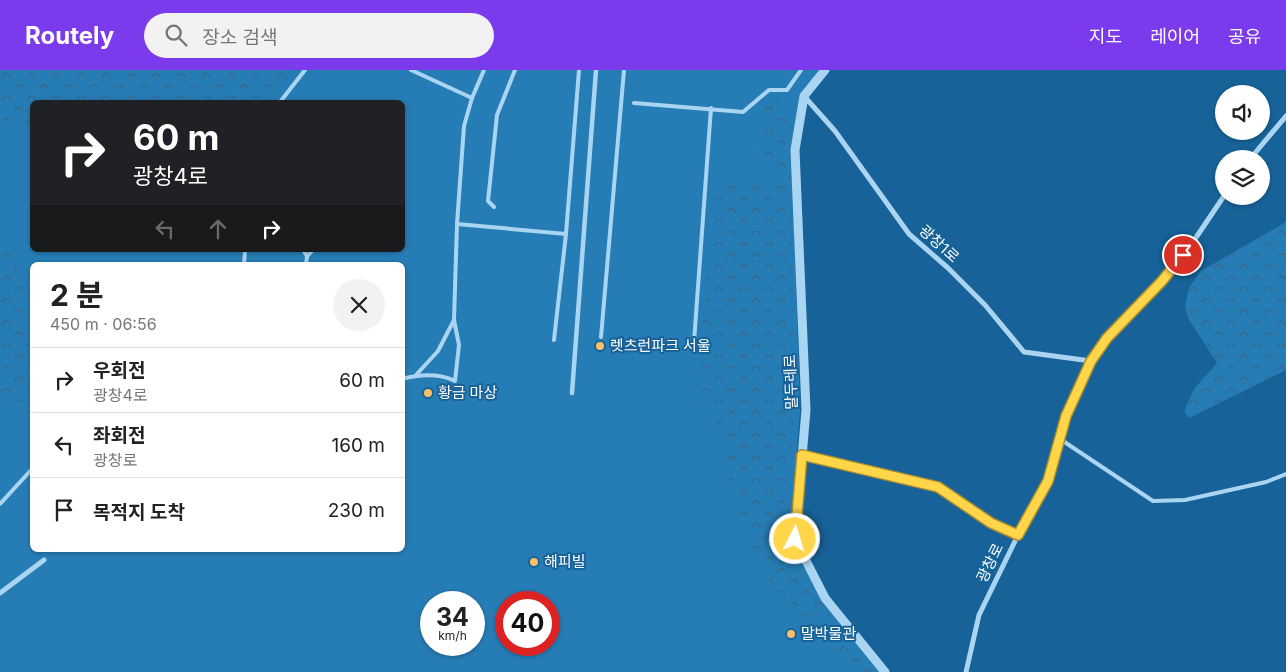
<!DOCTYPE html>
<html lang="ko">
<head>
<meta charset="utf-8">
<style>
	:root { --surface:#fff; --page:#f2f2f2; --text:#222; --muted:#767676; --line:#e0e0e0; --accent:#7c3aed }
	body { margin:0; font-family:Inter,"Noto Sans KR",sans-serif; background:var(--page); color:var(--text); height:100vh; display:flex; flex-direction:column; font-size:19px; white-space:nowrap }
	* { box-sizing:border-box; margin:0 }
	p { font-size:16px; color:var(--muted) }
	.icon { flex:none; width:28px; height:28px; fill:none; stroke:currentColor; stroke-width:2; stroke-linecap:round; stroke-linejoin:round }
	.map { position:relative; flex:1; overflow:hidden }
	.sheet { position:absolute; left:30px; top:192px; width:375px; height:290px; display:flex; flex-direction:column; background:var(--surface); border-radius:8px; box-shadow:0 1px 4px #0004 }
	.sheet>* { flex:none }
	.hud { position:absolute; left:30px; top:30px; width:375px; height:152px; border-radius:8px; box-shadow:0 1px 4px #0004; background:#202124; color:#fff; overflow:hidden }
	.buttons { position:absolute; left:1215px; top:15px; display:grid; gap:10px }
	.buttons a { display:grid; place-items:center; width:55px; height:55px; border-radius:50%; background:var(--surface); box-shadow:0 1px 4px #0004; font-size:25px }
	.speed { position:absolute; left:420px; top:521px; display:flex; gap:10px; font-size:25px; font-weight:700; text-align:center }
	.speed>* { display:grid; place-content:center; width:65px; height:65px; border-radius:50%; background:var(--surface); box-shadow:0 1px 4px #0004; line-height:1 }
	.speed small { font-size:12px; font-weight:400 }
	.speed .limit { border:8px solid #d22; background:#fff; color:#111 }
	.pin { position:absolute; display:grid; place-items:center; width:42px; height:42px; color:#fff; margin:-21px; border:2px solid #fff; border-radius:50%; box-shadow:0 1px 5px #0007 }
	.me { position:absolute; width:55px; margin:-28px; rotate:5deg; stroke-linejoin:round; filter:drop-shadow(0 0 4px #0008) }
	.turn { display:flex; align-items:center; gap:18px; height:105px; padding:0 20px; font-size:22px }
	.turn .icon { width:65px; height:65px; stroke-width:2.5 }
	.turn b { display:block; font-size:35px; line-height:42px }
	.lanes { display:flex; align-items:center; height:48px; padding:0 20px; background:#0003; justify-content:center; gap:25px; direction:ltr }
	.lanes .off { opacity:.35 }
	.round { display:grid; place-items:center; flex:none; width:52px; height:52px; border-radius:26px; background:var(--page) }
	.head { display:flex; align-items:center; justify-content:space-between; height:85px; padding:0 20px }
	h1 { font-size:30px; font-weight:700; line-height:38px }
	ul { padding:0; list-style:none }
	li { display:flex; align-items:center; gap:15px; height:65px; padding:0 20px; border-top:1px solid var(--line) }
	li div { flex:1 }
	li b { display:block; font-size:19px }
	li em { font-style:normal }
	header { display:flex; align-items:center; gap:30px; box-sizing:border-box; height:70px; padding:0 25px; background:var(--accent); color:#fff }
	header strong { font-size:24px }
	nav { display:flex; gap:28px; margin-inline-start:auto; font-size:18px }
	.search { width:350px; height:45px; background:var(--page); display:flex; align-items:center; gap:12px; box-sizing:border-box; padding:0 18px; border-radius:28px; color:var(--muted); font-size:19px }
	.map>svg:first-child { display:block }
</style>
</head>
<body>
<header>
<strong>Routely</strong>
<div class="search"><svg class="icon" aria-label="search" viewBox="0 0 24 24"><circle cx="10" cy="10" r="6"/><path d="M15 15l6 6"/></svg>장소 검색</div>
<nav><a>지도</a><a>레이어</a><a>공유</a></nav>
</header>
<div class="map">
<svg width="1286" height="602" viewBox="0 0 1286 602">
	<defs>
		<pattern id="forest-crowns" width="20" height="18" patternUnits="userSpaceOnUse" patternTransform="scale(1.25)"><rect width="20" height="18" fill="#267cb4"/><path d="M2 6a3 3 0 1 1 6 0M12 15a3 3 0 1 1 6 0" fill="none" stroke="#376685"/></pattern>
	</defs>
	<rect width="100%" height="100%" fill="#176298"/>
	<!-- grass -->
	<path fill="#267cb4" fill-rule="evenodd" d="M292 0H819L800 25 792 81 800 341 790 465 822 530 881 602H0V338L32 327V480H402V195H32V225L0 168V57L32 52V180H402V32H268ZM431 532H474V575H431ZM506 532H549V575H506Z"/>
	<!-- forest -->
	<g fill="url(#forest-crowns)">
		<path d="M0 0H292L268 32H32V52L0 57Z"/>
		<path d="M764 27 790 29 795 341 785 466 813 523 877 602H856L767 510 752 477 728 407 727 363 714 360 713 339 696 338 715 113 774 116 778 90 757 89Z"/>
		<path d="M1286 152V300L1189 348 1184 342 1194 319 1217 293 1188 248 1185 237 1189 218 1201 201Z"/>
		<path d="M0 168 32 225V327L0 338Z"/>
	</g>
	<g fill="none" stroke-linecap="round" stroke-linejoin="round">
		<!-- service -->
		<g stroke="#aad5f2" stroke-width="4">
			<path d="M411 0 472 28"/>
			<path d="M280 32 305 0"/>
			<path d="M634 33 743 42 769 20H787L801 0"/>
			<path d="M494 137 488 131 497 45 515 0"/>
			<path d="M457 154 566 164"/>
			<path d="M303 180 307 186 306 195"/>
			<path d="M307 186 313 180H348"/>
			<path d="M244 195 245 180"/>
			<path d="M601 267 624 0"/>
			<path d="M554 270 566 164 579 0"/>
			<path d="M694 272 711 38"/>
			<path d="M416 305 438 281 454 250"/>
			<path d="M402 309C421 304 438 303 455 311L459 275 454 250 457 154 464 56 472 28 484 0"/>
			<path d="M1060 369 1153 431 1185 430 1266 412 1286 404"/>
			<path d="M0 434 32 399"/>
		</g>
		<!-- pedestrian -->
		<path stroke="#aad5f2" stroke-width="4.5" d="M572 323 596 0"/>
		<!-- minor -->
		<g stroke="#aad5f2" stroke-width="5">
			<path d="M804 26 835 61 909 164 948 198 985 235 1024 282 1091 291"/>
			<path d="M1250 89 1286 46"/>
			<path d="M803 385 938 417 991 453 1018 465"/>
			<path d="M0 523 44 490"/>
			<path d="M966 602 979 545 1018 465 1048 411 1066 346 1091 291 1107 268 1162 211 1193 172 1224 126"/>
		</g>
		<!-- tertiary -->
		<path stroke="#aad5f2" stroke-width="9" d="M825 0 804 26 795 80 806 340 795 469 825 528 885 602"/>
	</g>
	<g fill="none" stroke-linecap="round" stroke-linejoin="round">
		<!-- route casing -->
		<g stroke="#a68a30" stroke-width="12">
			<path id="route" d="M795 469 802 385 938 417 991 453 1018 465 1048 411 1066 346 1091 291 1107 268 1162 211 1183 185"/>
		</g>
		<!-- route -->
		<use href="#route" stroke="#ffd54a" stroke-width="9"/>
	</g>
	<!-- markers -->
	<g fill="#ffbe6a" stroke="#176298" stroke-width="2">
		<circle cx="600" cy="276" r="5"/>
		<circle cx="428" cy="323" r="5"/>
		<circle cx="534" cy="492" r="5"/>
		<circle cx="791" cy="564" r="5"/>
	</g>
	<g text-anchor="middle" stroke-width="4" stroke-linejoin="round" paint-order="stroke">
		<!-- street labels -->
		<g font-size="15" fill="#fff" stroke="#176298">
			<text transform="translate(939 174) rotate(42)" y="5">광창1로</text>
			<text transform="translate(791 312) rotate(-92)" y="5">말두레로</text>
			<text transform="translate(990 493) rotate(-64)" y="5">광창로</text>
		</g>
		<!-- poi labels -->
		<g font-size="15" fill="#fff" stroke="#176298" text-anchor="start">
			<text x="610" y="281">렛츠런파크 서울</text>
			<text x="438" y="328">황금 마상</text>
			<text x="544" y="497">해피빌</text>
			<text x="801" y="569">말박물관</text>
		</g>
	</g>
</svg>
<div class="buttons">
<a><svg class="icon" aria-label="sound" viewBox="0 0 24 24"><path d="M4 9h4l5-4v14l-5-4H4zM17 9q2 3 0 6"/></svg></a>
<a><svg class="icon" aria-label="layers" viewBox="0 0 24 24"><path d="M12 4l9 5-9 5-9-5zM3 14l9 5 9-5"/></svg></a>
</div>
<div class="speed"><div>34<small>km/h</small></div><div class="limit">40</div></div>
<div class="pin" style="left:1183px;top:185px;background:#d93025"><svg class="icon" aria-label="arrive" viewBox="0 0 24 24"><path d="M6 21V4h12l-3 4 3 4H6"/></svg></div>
<svg class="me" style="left:795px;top:469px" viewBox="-20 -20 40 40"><circle r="17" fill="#ffd54a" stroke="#fff" stroke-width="3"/><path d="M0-11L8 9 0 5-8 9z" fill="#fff"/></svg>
<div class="hud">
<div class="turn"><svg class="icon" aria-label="right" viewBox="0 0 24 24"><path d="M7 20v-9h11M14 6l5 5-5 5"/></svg><div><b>60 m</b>광창4로</div></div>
<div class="lanes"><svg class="icon off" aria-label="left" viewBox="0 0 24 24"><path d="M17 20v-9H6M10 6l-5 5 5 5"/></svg><svg class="icon off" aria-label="ahead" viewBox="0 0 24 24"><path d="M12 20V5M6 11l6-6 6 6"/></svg><svg class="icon" aria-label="right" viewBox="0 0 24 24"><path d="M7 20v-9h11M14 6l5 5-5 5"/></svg></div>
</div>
<section class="sheet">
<div class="head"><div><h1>2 분</h1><p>450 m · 06:56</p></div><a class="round"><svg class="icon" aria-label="close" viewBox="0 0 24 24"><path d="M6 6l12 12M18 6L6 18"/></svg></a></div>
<ul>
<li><svg class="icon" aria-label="right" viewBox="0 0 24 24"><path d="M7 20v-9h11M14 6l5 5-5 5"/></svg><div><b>우회전</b><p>광창4로</p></div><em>60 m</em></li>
<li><svg class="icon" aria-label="left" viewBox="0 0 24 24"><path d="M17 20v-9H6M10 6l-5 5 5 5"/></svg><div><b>좌회전</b><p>광창로</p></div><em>160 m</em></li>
<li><svg class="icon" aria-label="arrive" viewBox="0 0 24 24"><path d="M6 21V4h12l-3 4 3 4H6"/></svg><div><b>목적지 도착</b></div><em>230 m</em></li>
</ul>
</section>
</div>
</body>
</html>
